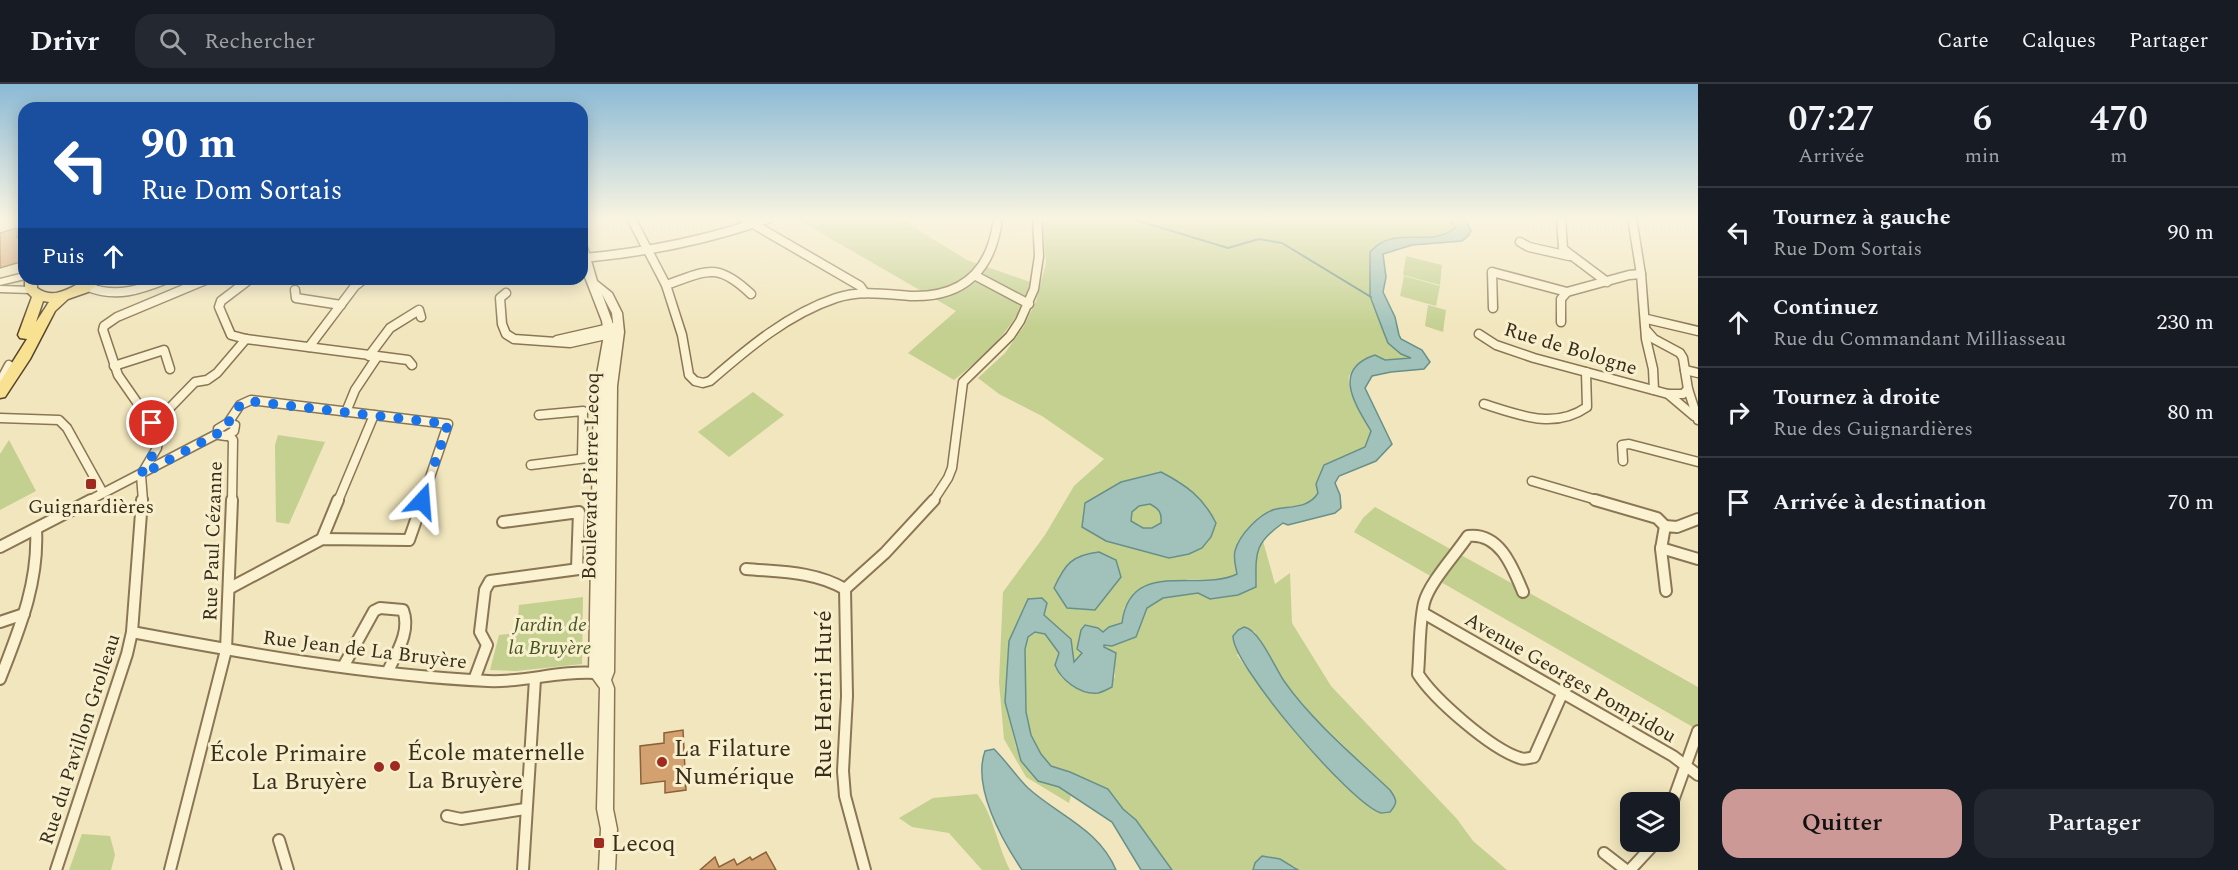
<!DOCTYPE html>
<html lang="fr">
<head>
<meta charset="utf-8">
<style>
	:root { --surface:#171b24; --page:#242831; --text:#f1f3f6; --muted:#9ea1a6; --line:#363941; --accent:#cc9996 }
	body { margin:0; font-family:Spectral,serif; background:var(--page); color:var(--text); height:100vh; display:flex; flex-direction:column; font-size:22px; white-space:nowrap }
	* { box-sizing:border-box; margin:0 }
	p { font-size:20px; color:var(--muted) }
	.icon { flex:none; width:33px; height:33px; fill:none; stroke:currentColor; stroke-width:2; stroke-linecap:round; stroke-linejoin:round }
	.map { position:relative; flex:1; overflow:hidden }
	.sheet { display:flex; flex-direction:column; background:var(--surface); width:540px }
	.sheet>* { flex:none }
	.banner { position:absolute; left:18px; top:18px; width:570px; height:183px; border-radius:18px; box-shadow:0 3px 15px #0003; background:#1a4fa0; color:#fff; overflow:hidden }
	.tools { position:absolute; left:1620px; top:708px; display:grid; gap:12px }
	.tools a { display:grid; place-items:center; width:60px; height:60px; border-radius:12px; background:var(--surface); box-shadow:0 3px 15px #0003; font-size:30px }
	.pin { position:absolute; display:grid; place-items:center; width:51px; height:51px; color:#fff; margin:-26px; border:3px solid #fff; border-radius:50%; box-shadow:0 2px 6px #0007 }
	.me { position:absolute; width:66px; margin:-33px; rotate:19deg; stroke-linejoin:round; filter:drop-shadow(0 0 4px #0008) }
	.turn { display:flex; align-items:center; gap:21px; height:126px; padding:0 24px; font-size:27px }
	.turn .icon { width:78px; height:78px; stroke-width:2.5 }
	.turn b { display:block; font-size:42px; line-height:51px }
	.then { display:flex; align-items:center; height:57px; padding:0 24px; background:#0003; gap:12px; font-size:22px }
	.eta { display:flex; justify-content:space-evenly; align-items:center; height:102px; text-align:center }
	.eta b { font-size:36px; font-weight:600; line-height:42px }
	.button { display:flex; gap:12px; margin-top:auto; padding:12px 24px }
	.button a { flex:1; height:69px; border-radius:18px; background:var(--accent); color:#111; font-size:24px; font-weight:600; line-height:69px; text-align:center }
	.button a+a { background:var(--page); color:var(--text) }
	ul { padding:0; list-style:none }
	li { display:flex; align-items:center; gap:18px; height:90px; padding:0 24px; border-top:2px solid var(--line) }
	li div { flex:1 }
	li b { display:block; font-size:22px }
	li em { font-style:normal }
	header { display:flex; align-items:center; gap:36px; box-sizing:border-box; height:84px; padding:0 30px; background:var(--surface); border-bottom:2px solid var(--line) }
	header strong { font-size:28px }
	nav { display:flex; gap:33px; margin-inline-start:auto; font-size:21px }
	.search { width:420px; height:54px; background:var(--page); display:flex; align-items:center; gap:15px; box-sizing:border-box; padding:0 21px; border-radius:18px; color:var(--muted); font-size:22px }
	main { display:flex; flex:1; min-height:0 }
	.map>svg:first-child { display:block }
</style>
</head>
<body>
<header>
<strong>Drivr</strong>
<div class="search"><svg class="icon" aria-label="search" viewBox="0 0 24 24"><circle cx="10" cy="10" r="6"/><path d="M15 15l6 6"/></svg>Rechercher</div>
<nav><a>Carte</a><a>Calques</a><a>Partager</a></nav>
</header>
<main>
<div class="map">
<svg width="1698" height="786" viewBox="0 0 1698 786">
	<rect width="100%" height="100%" fill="#f1e6bd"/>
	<!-- green -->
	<g fill="#c3d090" fill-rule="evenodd">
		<path d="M795 134H899L967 176 1033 199C1016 242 990 268 954 296L908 269 956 227Z"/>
		<path d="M1042 134H1450L1455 144 1439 153 1407 154 1382 158 1370 182V212L1388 259 1413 275 1358 280C1355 284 1351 288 1349 292 1346 305 1364 335 1371 347L1365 363 1324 381 1316 400 1318 409C1309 425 1292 421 1276 425 1262 429 1237 452 1235 467 1234 474 1236 483 1237 490L1225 496 1189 495 1133 512 1124 524 1123 539 1109 543 1103 548 1074 578 1071 555 1044 531 1009 557 1005 618 1016 663 1038 697 1059 703 1071 711 1069 719 1026 693 1004 655 999 598 1003 508 1045 451 1074 402 1104 375 1042 332 999 310 978 294 1005 269 1024 242 1036 217 1046 179ZM1180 397 1169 474 1106 457 1082 443Z"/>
		<path d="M1406 172 1442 181 1440 201 1403 191Z"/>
		<path d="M1404 192 1440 202 1436 222 1400 212Z"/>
		<path d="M1428 221 1446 226 1443 248 1425 242Z"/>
		<path d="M753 308 784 331 729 373 698 348Z"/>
		<path d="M278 351 325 358 289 440 276 438 275 361Z"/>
		<path d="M9 356 36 407 0 426V370Z"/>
		<path d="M1150 420C1159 425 1162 428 1161 439L1153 444H1143L1131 437 1132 428 1139 422Z"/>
		<path d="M1375 423 1698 603V646L1354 448 1363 434Z"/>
		<path d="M1263 457 1275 500 1290 489 1292 539 1331 602 1457 735 1473 757 1507 786H1298L1294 782 1255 779 1253 786H1172L1136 736 1123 725 1108 705 1070 688 1051 682 1041 670 1031 651 1026 628 1025 565 1028 553 1035 548 1045 550 1059 569 1060 592 1073 603 1097 609 1115 593 1114 574 1103 563 1104 560 1147 524 1163 514 1198 509 1210 515 1238 511 1258 462ZM1254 547 1285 598 1313 632 1390 706 1367 721C1316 678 1276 625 1237 571Z"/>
		<path d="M583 513 582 580 516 587 490 586 499 551 517 549 519 521Z"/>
		<path d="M977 710C994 732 997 761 1010 786H982L949 749 912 743 899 734 933 714Z"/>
		<path d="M82 750 110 752 115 771 111 786H69Z"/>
	</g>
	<!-- water -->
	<g fill="#a1c2bb" stroke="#68908a" stroke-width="1.5" fill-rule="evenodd">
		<path d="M1450 134H1464L1471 146 1469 151 1462 157 1412 161 1383 170 1386 193 1383 208 1395 233 1399 251 1401 255 1422 266 1430 278 1424 285 1391 288 1372 292 1365 304 1392 360 1376 377 1339 392 1335 399 1340 411 1341 424 1335 429 1288 441 1283 439C1253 460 1256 470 1256 503L1238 511 1210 515 1198 509 1163 514 1147 524 1136 553 1112 562 1104 561V563L1116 569 1112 603C1108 605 1103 608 1098 609 1080 611 1061 596 1055 581L1059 569 1045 550 1035 548 1028 553 1025 565 1026 628 1031 651 1041 670 1051 682 1070 688 1108 705 1123 725 1136 736 1172 786H1141L1112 738 1059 703 1038 697 1021 677 1005 618 1009 557 1028 515 1042 514 1047 519 1044 531 1071 555 1074 578 1082 569 1077 565 1081 546 1085 541 1098 544 1103 548 1109 543 1122 539C1130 473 1199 509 1237 490 1236 483 1233 475 1235 467 1239 451 1260 429 1276 425 1292 422 1309 424 1318 409L1316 400 1324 381 1365 363 1371 347C1354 319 1332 285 1375 271L1385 276 1411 274 1401 270 1388 259 1384 249 1370 212V168C1373 165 1377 161 1381 159 1404 146 1433 162 1455 144Z"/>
		<path d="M1161 388C1186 401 1203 413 1216 439L1211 453 1202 464 1189 470 1169 474 1106 457 1082 443 1085 419 1121 398ZM1150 420C1159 425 1162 428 1161 439L1152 444H1143L1131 437 1132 428 1139 422Z"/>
		<path d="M1099 468 1116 476 1121 493 1095 526 1067 524 1054 504C1065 480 1072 471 1099 468Z"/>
		<path d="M1244 543C1259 545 1275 584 1284 597 1313 638 1354 672 1390 706 1397 716 1398 719 1390 728 1389 728 1383 729 1381 729 1352 721 1232 581 1233 552L1238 546Z"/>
		<path d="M994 665C1006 677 1016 692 1028 704 1059 732 1099 745 1116 786H1022C1002 756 972 703 985 667Z"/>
		<path d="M1262 772 1280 775 1298 786H1253L1255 779Z"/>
	</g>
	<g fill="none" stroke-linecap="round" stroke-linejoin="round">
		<!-- stream -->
		<path stroke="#68908a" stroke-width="2" d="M1129 134 1228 164 1259 155 1282 159 1371 213"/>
	</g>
	<!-- building -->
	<g fill="#d3a170" stroke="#8b6139" stroke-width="1.5">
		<path d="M17 144V154L24 153V177L0 184V149Z"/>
		<path d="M683 646 686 706 665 709V697L641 700 640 662 664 659V649Z"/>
		<path d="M766 768 776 786H700L715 773 719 783 734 775 737 781 750 773 752 776Z"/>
	</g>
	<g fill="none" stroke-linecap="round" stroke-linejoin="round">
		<!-- minor-far1 casing -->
		<g stroke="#8a7655" stroke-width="11">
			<g id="minor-far1">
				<path d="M631 134 666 201 682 251 689 291 695 297 703 299 710 297C748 264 788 230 836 214 860 206 885 210 910 212 964 214 992 186 998 134"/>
				<path d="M743 134 860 202 865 209"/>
				<path d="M1561 134 1563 165 1607 198"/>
				<path d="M1632 134 1641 190 1646 255 1653 285 1654 306"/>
				<path d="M1520 158 1529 163 1569 172"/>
				<path d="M584 174C648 168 709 156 770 134"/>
				<path d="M976 192 1029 220"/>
				<path d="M250 195 221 217 219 223 231 251 246 255 408 276 412 281"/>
				<path d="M666 201C707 187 716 177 751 210"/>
				<path d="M88 203C116 214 140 206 167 195"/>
				<path d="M295 206 296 214 341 221"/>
				<path d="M506 209 500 214 502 240 506 250 514 255 570 259 615 249"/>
				<path d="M1493 224 1492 188 1567 208"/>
				<path d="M1647 235 1698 247"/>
				<path d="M1561 238V215L1567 208 1629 191 1641 190"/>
				<path d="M1647 247 1654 255 1680 269 1683 274 1688 305 1698 336"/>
				<path d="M1479 250 1496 261 1534 274 1668 310H1683L1688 305"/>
				<path d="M557 256 614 243"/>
				<path d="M309 263 355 202 364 195"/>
				<path d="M369 272 390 244 419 226 421 233"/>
				<path d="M114 282 164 266 170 285"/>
				<path d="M1685 286 1698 289"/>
				<path d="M0 298 9 281"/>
				<path d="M1668 310 1694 332"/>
				<path d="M1484 320C1519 331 1554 346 1587 323L1586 288"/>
				<path d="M346 328 355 306 377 273"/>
				<path d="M539 331 583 327 582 374"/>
				<path d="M0 334 59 336 67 344 103 409"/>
				<path d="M152 339 160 334 195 298 207 296 217 289 246 255"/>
				<path d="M228 339 240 321 251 316 448 340 422 417"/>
				<path d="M228 339 235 341 234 347 226 352 219 351 218 345Z"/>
				<path d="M229 351 233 356 232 417"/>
				<path d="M1623 377 1622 361 1629 360 1698 378"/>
				<path d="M531 381 603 372"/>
				<path d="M1532 397 1600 417"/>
				<path d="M88 417 217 350"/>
				<path d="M143 417 141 391 157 364 159 350 118 291 103 246 104 242 117 233 208 195"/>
				<path d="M338 417 374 331"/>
				<path d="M933 417 948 394 952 384 963 298 1010 252 1020 237 1034 205 1039 172 1037 134"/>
			</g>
		</g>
		<!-- minor casing -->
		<g stroke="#8a7655" stroke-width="14">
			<g id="minor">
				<path d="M1595 416 1657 434 1665 442"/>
				<path d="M503 438 579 428 577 484"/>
				<path d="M322 455 338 416"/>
				<path d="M0 463 91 416"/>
				<path d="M1661 464 1698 475"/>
				<path d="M746 485C780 488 814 487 845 505"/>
				<path d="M230 504 322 455 409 456 423 416"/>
				<path d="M845 505 885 469 934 416"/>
				<path d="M845 505 847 612 843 687 845 712 865 786"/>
				<path d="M1666 507 1661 465 1665 442 1677 443 1698 435"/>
				<path d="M1523 508C1513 484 1500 448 1468 452 1456 470 1429 499 1424 519 1419 541 1420 567 1418 590 1434 615 1491 665 1520 674 1525 676 1529 674 1534 673L1562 610"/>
				<path d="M1425 530 1673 672 1698 691"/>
				<path d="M0 538 24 530"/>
				<path d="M132 548C249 570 368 591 488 597 524 599 560 586 596 589"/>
				<path d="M343 583 374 527 380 524 403 526C411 547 397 568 388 587"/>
				<path d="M0 595C19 546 39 499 36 445"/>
				<path d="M474 596 487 561 480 548 485 506 490 497 601 482"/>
				<path d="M1670 725 1698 647"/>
				<path d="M447 732 461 735 525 725"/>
				<path d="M279 756 288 786"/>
				<path d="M1604 769 1626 786"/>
				<path d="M56 786 127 570 132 548 142 416"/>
				<path d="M170 786 226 566 232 416"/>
				<path d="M523 786 535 595"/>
				<path d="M1630 786 1656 758"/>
			</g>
		</g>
		<!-- tertiary casing -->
		<g stroke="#8a7655" stroke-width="3">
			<g id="tertiary">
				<path d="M582 160 587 163 597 197 612 209 622 229 624 248 617 302 614 588 611 596 614 604 613 725 617 745 615 786H599L601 745 597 725 600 604 589 589 594 307 604 251 602 237 583 188ZM602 210 612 229 614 246 612 237Z"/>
				<path d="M24 189 25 195 0 201V195Z"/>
				<path d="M0 202 31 203 36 206 31 209 0 208Z"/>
			</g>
		</g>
		<!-- primary casing -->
		<g stroke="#57432a" stroke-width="3">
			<path id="primary" d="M25 195H37V204C57 218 72 200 91 195 95 194 101 195 105 195L88 208 68 215 55 227 30 275 5 313 0 314V298L27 255 20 254 18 251 32 213 25 206ZM43 217 49 218 36 238Z"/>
		</g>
		<!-- minor-far1 -->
		<use href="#minor-far1" stroke="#fbf2d1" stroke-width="8"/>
		<!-- minor -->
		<use href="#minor" stroke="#fbf2d1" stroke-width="10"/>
		<!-- tertiary -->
		<use href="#tertiary" fill="#fbf2d1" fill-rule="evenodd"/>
		<!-- primary -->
		<use href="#primary" fill="#f8e191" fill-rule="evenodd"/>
	</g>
	<!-- sky -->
	<linearGradient id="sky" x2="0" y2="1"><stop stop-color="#8bbad6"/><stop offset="0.55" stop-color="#f9f4e1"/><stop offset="1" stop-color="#f9f4e1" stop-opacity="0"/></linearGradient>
	<rect width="1698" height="244" fill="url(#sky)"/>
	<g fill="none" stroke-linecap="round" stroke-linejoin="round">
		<!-- route -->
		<path stroke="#1a73e8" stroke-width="10" stroke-dasharray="0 18" d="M152 339C167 362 150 370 141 391L217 350 219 345 228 339 240 321 248 317 448 340 422 417"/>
	</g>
	<!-- markers -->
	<g fill="#9e2a20" stroke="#f8efcd" stroke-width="2">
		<rect x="85" y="394" width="12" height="12" rx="3"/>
		<circle cx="662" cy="678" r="6"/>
		<circle cx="395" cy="682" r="6"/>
		<circle cx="379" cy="683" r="6"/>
		<rect x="593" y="753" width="12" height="12" rx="3"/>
	</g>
	<g text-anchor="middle" stroke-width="6" stroke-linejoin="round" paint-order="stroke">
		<!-- street labels -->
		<g font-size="20" fill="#382c1b" stroke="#f8efcd">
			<text transform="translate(1571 264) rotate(17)" y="7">Rue de Bologne</text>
			<text transform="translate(590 392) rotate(-89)" y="7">Boulevard Pierre Lecoq</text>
			<text transform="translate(212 457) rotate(-88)" y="7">Rue Paul Cézanne</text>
			<text transform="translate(365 565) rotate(7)" y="7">Rue Jean de La Bruyère</text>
			<text transform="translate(1571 593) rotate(30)" y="7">Avenue Georges Pompidou</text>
			<text transform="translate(79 655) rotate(-72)" y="7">Rue du Pavillon Grolleau</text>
		</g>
		<!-- poi labels -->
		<g font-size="20" fill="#382c1b" stroke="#f8efcd">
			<text x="91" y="429">Guignardières</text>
		</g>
		<!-- park labels -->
		<g font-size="20" font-style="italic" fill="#445620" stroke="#f8efcd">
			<text x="550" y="547">Jardin de<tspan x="550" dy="23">la Bruyère</tspan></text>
		</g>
		<!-- near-street labels -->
		<g font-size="24" fill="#382c1b" stroke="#f8efcd">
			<text transform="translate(823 611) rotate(-90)" y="8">Rue Henri Huré</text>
		</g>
		<!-- near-poi labels -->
		<g font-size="24" fill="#382c1b" stroke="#f8efcd" text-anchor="start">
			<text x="674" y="672">La Filature<tspan x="674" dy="28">Numérique</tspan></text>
			<text x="407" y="676">École maternelle<tspan x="407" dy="28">La Bruyère</tspan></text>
			<text x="367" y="677" text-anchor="end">École Primaire<tspan x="367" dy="28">La Bruyère</tspan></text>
			<text x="611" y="767">Lecoq</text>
		</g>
	</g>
</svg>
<div class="tools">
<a><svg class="icon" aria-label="layers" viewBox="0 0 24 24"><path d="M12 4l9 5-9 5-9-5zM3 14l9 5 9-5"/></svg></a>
</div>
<div class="pin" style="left:152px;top:339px;background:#d93025"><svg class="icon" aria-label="arrive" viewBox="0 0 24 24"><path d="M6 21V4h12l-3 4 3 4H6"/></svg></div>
<svg class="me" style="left:422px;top:417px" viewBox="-20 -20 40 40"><path d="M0-17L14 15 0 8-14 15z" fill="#1a73e8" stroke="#fff" stroke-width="4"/></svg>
<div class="banner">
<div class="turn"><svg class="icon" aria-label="left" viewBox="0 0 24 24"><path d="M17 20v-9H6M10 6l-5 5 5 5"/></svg><div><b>90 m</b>Rue Dom Sortais</div></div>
<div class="then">Puis<svg class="icon" aria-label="ahead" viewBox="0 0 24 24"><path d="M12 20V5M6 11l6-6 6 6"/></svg></div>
</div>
</div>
<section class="sheet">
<div class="eta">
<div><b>07:27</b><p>Arrivée</p></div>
<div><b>6</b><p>min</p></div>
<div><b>470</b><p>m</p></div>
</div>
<ul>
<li><svg class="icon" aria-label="left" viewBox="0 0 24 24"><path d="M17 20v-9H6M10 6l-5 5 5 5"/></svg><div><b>Tournez à gauche</b><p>Rue Dom Sortais</p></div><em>90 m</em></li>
<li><svg class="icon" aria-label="ahead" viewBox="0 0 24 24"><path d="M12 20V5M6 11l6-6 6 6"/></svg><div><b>Continuez</b><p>Rue du Commandant Milliasseau</p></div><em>230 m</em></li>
<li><svg class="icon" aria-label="right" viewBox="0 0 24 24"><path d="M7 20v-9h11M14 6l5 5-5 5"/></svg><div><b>Tournez à droite</b><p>Rue des Guignardières</p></div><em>80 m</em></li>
<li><svg class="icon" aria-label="arrive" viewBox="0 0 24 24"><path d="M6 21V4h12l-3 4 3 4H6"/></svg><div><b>Arrivée à destination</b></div><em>70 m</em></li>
</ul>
<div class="button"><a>Quitter</a><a>Partager</a></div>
</section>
</main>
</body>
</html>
